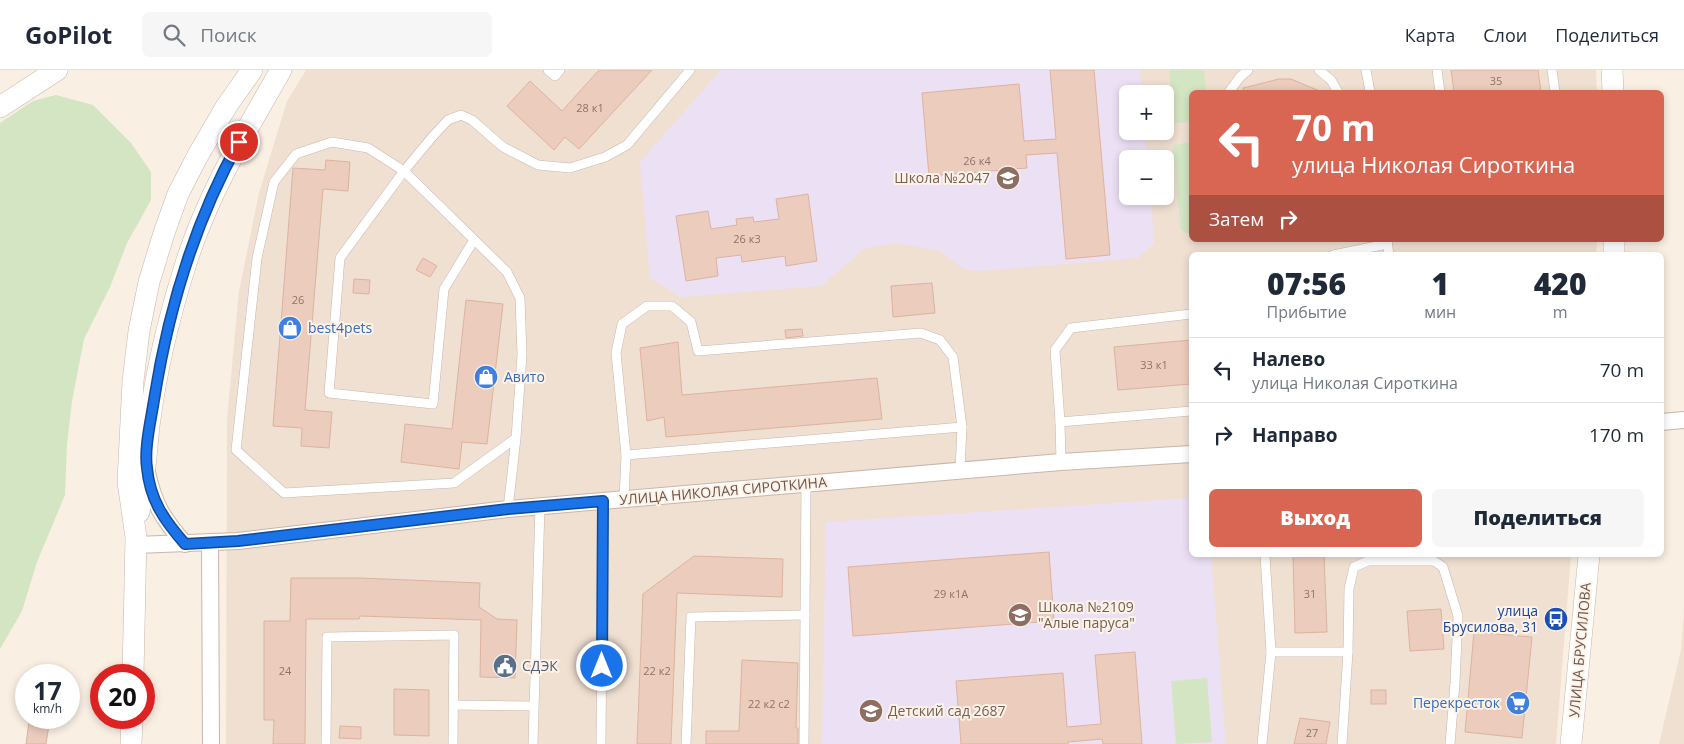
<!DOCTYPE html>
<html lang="ru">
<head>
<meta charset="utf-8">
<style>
	:root { --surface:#fff; --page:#f6f6f7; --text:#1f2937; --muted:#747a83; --line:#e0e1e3; --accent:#d86653 }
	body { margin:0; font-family:"Open Sans",sans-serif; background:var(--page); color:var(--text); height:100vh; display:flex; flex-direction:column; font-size:19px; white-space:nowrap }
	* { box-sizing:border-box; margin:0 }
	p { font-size:16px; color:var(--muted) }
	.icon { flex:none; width:28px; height:28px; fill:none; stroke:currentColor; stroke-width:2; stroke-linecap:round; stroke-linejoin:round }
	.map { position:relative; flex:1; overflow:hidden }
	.panel { position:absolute; left:1189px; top:182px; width:475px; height:305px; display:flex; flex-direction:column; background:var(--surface); border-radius:8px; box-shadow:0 2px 8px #0003 }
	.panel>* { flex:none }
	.guide { position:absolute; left:1189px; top:20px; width:475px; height:152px; border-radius:8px; box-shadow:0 2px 8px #0003; background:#d86653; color:#fff; overflow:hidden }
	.fabs { position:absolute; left:1119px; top:15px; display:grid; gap:10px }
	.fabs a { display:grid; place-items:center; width:55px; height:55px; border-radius:8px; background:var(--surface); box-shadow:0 2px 8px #0003; font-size:25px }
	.speed { position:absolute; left:15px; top:594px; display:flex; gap:10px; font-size:25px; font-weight:700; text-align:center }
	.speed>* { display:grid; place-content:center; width:65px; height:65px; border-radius:50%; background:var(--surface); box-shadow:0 2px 8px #0003; line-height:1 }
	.speed small { font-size:12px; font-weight:400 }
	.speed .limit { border:8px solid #d22; background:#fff; color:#111 }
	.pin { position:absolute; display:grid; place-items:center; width:42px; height:42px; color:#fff; margin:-21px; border:2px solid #fff; border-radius:50%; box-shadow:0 1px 5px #0007 }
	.me { position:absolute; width:55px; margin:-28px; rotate:0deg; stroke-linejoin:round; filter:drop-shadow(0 0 4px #0008) }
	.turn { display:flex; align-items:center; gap:18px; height:105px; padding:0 20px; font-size:22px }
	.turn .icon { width:65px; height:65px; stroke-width:2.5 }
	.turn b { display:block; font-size:35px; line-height:42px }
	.then { display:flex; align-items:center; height:48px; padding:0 20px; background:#0003; gap:10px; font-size:19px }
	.eta { display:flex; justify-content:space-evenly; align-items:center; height:85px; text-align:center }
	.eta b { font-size:30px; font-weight:800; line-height:35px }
	.action { display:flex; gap:10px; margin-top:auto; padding:10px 20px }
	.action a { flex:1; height:58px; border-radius:8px; background:var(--accent); color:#fff; font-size:20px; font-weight:800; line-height:58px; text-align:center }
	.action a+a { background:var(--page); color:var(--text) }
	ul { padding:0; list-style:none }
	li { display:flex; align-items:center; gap:15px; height:65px; padding:0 20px; border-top:1px solid var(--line) }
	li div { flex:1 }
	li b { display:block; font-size:19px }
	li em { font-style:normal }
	header { display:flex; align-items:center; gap:30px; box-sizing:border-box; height:70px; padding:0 25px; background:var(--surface); border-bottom:1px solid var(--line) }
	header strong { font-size:24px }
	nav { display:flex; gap:28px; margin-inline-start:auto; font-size:18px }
	.search { width:350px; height:45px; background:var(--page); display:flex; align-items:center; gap:12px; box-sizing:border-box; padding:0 18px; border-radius:8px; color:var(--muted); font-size:19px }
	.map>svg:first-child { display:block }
</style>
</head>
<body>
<header>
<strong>GoPilot</strong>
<div class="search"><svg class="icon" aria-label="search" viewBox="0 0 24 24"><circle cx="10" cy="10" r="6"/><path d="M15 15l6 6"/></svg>Поиск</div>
<nav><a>Карта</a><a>Слои</a><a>Поделиться</a></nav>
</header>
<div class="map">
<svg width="1684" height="674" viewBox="0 0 1684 674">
	<rect width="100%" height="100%" fill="#f9efe3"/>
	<!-- residential -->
	<g fill="#f0e0d2" fill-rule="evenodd">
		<path d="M306 0H1596L1597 22H1191V170H1597L1596 185H1191V485H1571L1556 674H226L227 349 239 221 259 123 287 31ZM1128 24H1165V61H1128ZM1128 89H1165V126H1128Z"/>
		<path d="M1684 541V674H1659L1681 580Z"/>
	</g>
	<!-- education -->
	<g fill="#ece0f5">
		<path d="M721 0H1140L1142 24H1128V61H1145L1148 89H1128V126H1151L1154 173 1138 188 981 201 966 200 940 181 895 173 864 179 821 216 681 227 650 208 640 92Z"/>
		<path d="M1191 428V485H1211L1226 674H822L826 452Z"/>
	</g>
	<!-- green -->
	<g fill="#d4e5c3">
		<path d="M1169 0H1204L1206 22H1191V52L1174 53Z"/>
		<path d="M56 25 93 35 131 73 151 102V130L127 173 110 217 84 269 72 331 67 374 65 425 37 492 22 541 0 579V53L33 31Z"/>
		<path d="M1191 72V163H1186L1181 160 1180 156 1173 78 1174 75Z"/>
		<path d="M1207 608 1212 672 1176 674 1171 611Z"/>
	</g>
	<!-- building -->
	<g fill="#ecccbd" stroke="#ddb29f">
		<path d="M599 0H652L579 79 565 67 554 80 507 36 530 11 562 41Z"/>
		<path d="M1050 0H1094L1110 185 1066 189 1057 83 1026 85 1027 98 929 106 922 23 1019 14 1024 71 1056 69Z"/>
		<path d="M1451 0H1538L1541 22H1454Z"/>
		<path d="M1279 9H1291L1322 22H1244L1243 18Z"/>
		<path d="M326 90 350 92 348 121 323 119 305 340 332 342 329 378 301 376 302 358 273 356 293 98 325 100Z"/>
		<path d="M808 124 817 191 786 196 785 186 742 192 741 185 716 188 718 206 686 211 676 146 708 141 711 159 737 155 736 149 753 147 754 152 779 149 776 129Z"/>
		<path d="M423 188 437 196 430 207 416 200Z"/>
		<path d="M354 209 370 210 369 224 353 223Z"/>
		<path d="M932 213 935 243 893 247 891 216Z"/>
		<path d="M466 230 503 234 487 374 462 372 459 399 401 392 405 354 452 359Z"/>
		<path d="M802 259 803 266 786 268 785 260Z"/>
		<path d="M1191 270V314L1118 320 1114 277Z"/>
		<path d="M678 272 682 325 877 308 882 349 666 367 664 347 647 351 640 278Z"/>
		<path d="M1049 482 1054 551 853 566 848 497Z"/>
		<path d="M1293 485H1324L1327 562 1295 563Z"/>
		<path d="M694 486 783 489 782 527 677 523 671 674H637L643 524Z"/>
		<path d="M291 508H360L480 513 479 537 497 549 517 550 515 608 480 607 481 550 360 546 359 549H306L305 674H273L274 650H264V551H290Z"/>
		<path d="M1441 539 1444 579 1410 581 1407 541Z"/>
		<path d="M1474 562 1532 567 1522 668 1465 662Z"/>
		<path d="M1135 582 1142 674H1103L1102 669 1068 672V674H961L956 611 1063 603 1067 657 1101 654 1095 585Z"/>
		<path d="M742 590 798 593 796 658H798V674H706V661H739Z"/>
		<path d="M394 619 429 620V666L394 665Z"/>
		<rect x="1371" y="620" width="15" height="14"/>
		<path d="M1300 648 1330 652 1326 674H1294Z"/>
		<path d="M29 652 49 655 46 674H26Z"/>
		<path d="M340 656 361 657V669L339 668Z"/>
	</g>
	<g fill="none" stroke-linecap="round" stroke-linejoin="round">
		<!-- service casing -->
		<g stroke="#c9b6ab" stroke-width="10">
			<g id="service">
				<path d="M548 0 555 6 560 0"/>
				<path d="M1319 0 1331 10 1338 22"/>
				<path d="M1366 0 1370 22"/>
				<path d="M1437 0 1440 22"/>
				<path d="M1552 0 1555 22"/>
				<path d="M1229 22 1240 7 1248 0"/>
				<path d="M474 170 444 219 433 334 329 323 340 188 404 101 433 66 448 50 461 45 472 50 503 77 538 95 570 98 605 87 627 75 690 0"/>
				<path d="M1387 170 1389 185"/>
				<path d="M1333 185 1387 174"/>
				<path d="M1060 352 1191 341"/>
				<path d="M626 385 962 357"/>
				<path d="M1061 392 1060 352 1055 280 1071 258 1191 244"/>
				<path d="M624 429 626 385 616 283 622 254 647 236H672L691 252 698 281 921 263 940 270 953 287 962 357 960 400"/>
				<path d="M508 439 516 368 522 285 520 228 507 202 404 101 368 78 332 72 296 84 274 112 257 188 236 380 284 423 454 413 516 368"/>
				<path d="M1265 485 1271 582H1348"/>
				<path d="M454 635 533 636"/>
				<path d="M326 674 327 567 454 565 453 674"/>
				<path d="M533 674 540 436"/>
				<path d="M601 674 603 431"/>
				<path d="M686 674 691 547 805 545"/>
				<path d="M804 674 806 414"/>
				<path d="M1262 674 1271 582"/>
				<path d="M1342 674 1348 582 1349 519 1354 497 1368 491H1434L1443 497 1458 546 1455 613 1450 674"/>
			</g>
		</g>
		<!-- minor casing -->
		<g stroke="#c9b6ab" stroke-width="18">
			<g id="minor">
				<path d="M1661 352 1684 350"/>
				<path d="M147 402C154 435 163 449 185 474"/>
				<path d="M210 472 211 674"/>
				<path d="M136 475 238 471 508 439 1061 392 1191 384"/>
			</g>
		</g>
		<!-- tertiary casing -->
		<g stroke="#c9b6ab" stroke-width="22">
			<g id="tertiary">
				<path d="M1612 0 1613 22"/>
				<path d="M0 37 57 0"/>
				<path d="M1614 185V170"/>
				<path d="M139 442C144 414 146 385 149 356 156 300 170 243 187 190 209 122 246 61 281 0"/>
				<path d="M133 605 136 467 128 412 133 311 139 261 149 212 164 163 178 124 197 87 226 37 252 0"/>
				<path d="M131 674 132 648"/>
				<path d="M1571 674 1589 485"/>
			</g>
		</g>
		<!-- service -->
		<use href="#service" stroke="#fff" stroke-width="9"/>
		<!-- minor -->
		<use href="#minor" stroke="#fff" stroke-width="16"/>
		<!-- tertiary -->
		<use href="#tertiary" stroke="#fff" stroke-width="21"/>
	</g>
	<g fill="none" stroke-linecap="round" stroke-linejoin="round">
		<!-- route casing -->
		<g stroke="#114b97" stroke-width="12">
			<path id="route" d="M239 72C195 151 168 241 154 330 151 350 144 378 147 398 150 430 164 450 185 474L238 471 508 439 603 431 602 596"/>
		</g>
		<!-- route -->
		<use href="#route" stroke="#1a73e8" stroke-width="9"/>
	</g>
	<!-- icons -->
	<defs>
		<g id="school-disc" transform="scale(1.25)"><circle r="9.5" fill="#8d6e63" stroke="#fdf3e8"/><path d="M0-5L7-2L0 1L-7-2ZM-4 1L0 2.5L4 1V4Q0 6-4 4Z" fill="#fff"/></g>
		<g id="shop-disc" transform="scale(1.25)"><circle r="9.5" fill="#3f7fe0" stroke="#fdf3e8"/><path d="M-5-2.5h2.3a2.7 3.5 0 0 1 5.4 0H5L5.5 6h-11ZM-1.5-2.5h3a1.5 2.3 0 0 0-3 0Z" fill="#fff"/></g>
		<g id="bus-disc" transform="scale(1.25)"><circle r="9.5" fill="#1a4fb4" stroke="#fdf3e8"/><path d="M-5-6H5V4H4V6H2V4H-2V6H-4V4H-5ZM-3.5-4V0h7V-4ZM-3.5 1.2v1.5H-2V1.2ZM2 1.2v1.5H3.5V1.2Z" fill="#fff"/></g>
		<g id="civic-disc" transform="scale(1.25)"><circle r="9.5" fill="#5c6f8a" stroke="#fdf3e8"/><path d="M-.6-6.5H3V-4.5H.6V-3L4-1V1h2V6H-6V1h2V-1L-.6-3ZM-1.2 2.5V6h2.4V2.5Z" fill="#fff"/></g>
		<g id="supermarket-disc" transform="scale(1.25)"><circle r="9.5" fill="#3f7fe0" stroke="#fdf3e8"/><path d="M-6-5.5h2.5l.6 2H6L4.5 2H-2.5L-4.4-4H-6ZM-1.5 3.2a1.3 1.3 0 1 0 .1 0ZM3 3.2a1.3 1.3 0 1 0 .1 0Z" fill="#fff"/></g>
	</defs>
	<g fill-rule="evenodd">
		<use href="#school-disc" x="1008" y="108"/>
		<use href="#shop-disc" x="290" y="258"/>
		<use href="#shop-disc" x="486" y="307"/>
		<use href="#school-disc" x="1020" y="545"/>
		<use href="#bus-disc" x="1556" y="549"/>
		<use href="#civic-disc" x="505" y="596"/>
		<use href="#supermarket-disc" x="1518" y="633"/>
		<use href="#school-disc" x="871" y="641"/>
	</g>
	<g text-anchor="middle" stroke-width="4" stroke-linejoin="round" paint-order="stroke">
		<!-- number labels -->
		<g font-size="11" fill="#8e7368">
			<text x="1496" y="15">35</text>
			<text x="590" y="42">28 к1</text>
			<text x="977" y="95">26 к4</text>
			<text x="747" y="173">26 к3</text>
			<text x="298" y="234">26</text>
			<text x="1154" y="299">33 к1</text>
			<text x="951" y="528">29 к1А</text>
			<text x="1310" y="528">31</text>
			<text x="285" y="605">24</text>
			<text x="657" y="605">22 к2</text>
			<text x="769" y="638">22 к2 с2</text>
			<text x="1312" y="667">27</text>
		</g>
		<!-- education labels -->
		<g font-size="14" fill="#785e54" stroke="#fdf3e8" text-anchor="start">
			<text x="990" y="113" text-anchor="end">Школа №2047</text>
			<text x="1038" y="542">Школа №2109<tspan x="1038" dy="16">"Алые паруса"</tspan></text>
			<text x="888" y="646">Детский сад 2687</text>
		</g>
		<!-- shop labels -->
		<g font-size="14" fill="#366cbe" stroke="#fdf3e8" text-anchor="start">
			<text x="308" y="263">best4pets</text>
			<text x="504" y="312">Авито</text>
			<text x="1500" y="638" text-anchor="end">Перекресток</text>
		</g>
		<!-- street labels -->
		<g font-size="14" fill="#6e554c" stroke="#fdf3e8">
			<text transform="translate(723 421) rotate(-5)" y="5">УЛИЦА НИКОЛАЯ СИРОТКИНА</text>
			<text transform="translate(1580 580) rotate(-85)" y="5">УЛИЦА БРУСИЛОВА</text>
		</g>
		<!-- transit labels -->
		<g font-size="14" fill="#164399" stroke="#fdf3e8" text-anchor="end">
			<text x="1538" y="546">улица<tspan x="1538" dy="16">Брусилова, 31</tspan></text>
		</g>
		<!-- service labels -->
		<g font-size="14" fill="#4e5e75" stroke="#fdf3e8" text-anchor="start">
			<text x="522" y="601">СДЭК</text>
		</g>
	</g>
</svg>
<div class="fabs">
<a>+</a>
<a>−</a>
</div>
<div class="speed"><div>17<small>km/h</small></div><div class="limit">20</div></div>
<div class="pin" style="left:239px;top:72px;background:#d93025"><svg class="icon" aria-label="arrive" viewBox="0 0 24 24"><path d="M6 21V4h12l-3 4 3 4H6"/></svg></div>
<svg class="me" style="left:602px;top:596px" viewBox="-20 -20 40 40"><circle r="17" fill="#1a73e8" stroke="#fff" stroke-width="3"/><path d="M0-11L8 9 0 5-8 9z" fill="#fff"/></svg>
<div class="guide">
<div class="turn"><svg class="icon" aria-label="left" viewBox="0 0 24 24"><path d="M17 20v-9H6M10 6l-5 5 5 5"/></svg><div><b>70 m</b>улица Николая Сироткина</div></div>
<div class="then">Затем<svg class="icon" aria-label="right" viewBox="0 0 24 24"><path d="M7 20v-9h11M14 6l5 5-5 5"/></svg></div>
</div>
<section class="panel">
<div class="eta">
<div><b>07:56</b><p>Прибытие</p></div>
<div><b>1</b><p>мин</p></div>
<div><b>420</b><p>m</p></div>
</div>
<ul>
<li><svg class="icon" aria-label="left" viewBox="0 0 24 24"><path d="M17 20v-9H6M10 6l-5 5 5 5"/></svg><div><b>Налево</b><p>улица Николая Сироткина</p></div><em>70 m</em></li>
<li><svg class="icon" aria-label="right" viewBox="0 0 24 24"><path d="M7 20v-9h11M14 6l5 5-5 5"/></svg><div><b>Направо</b></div><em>170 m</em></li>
</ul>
<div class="action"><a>Выход</a><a>Поделиться</a></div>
</section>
</div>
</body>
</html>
